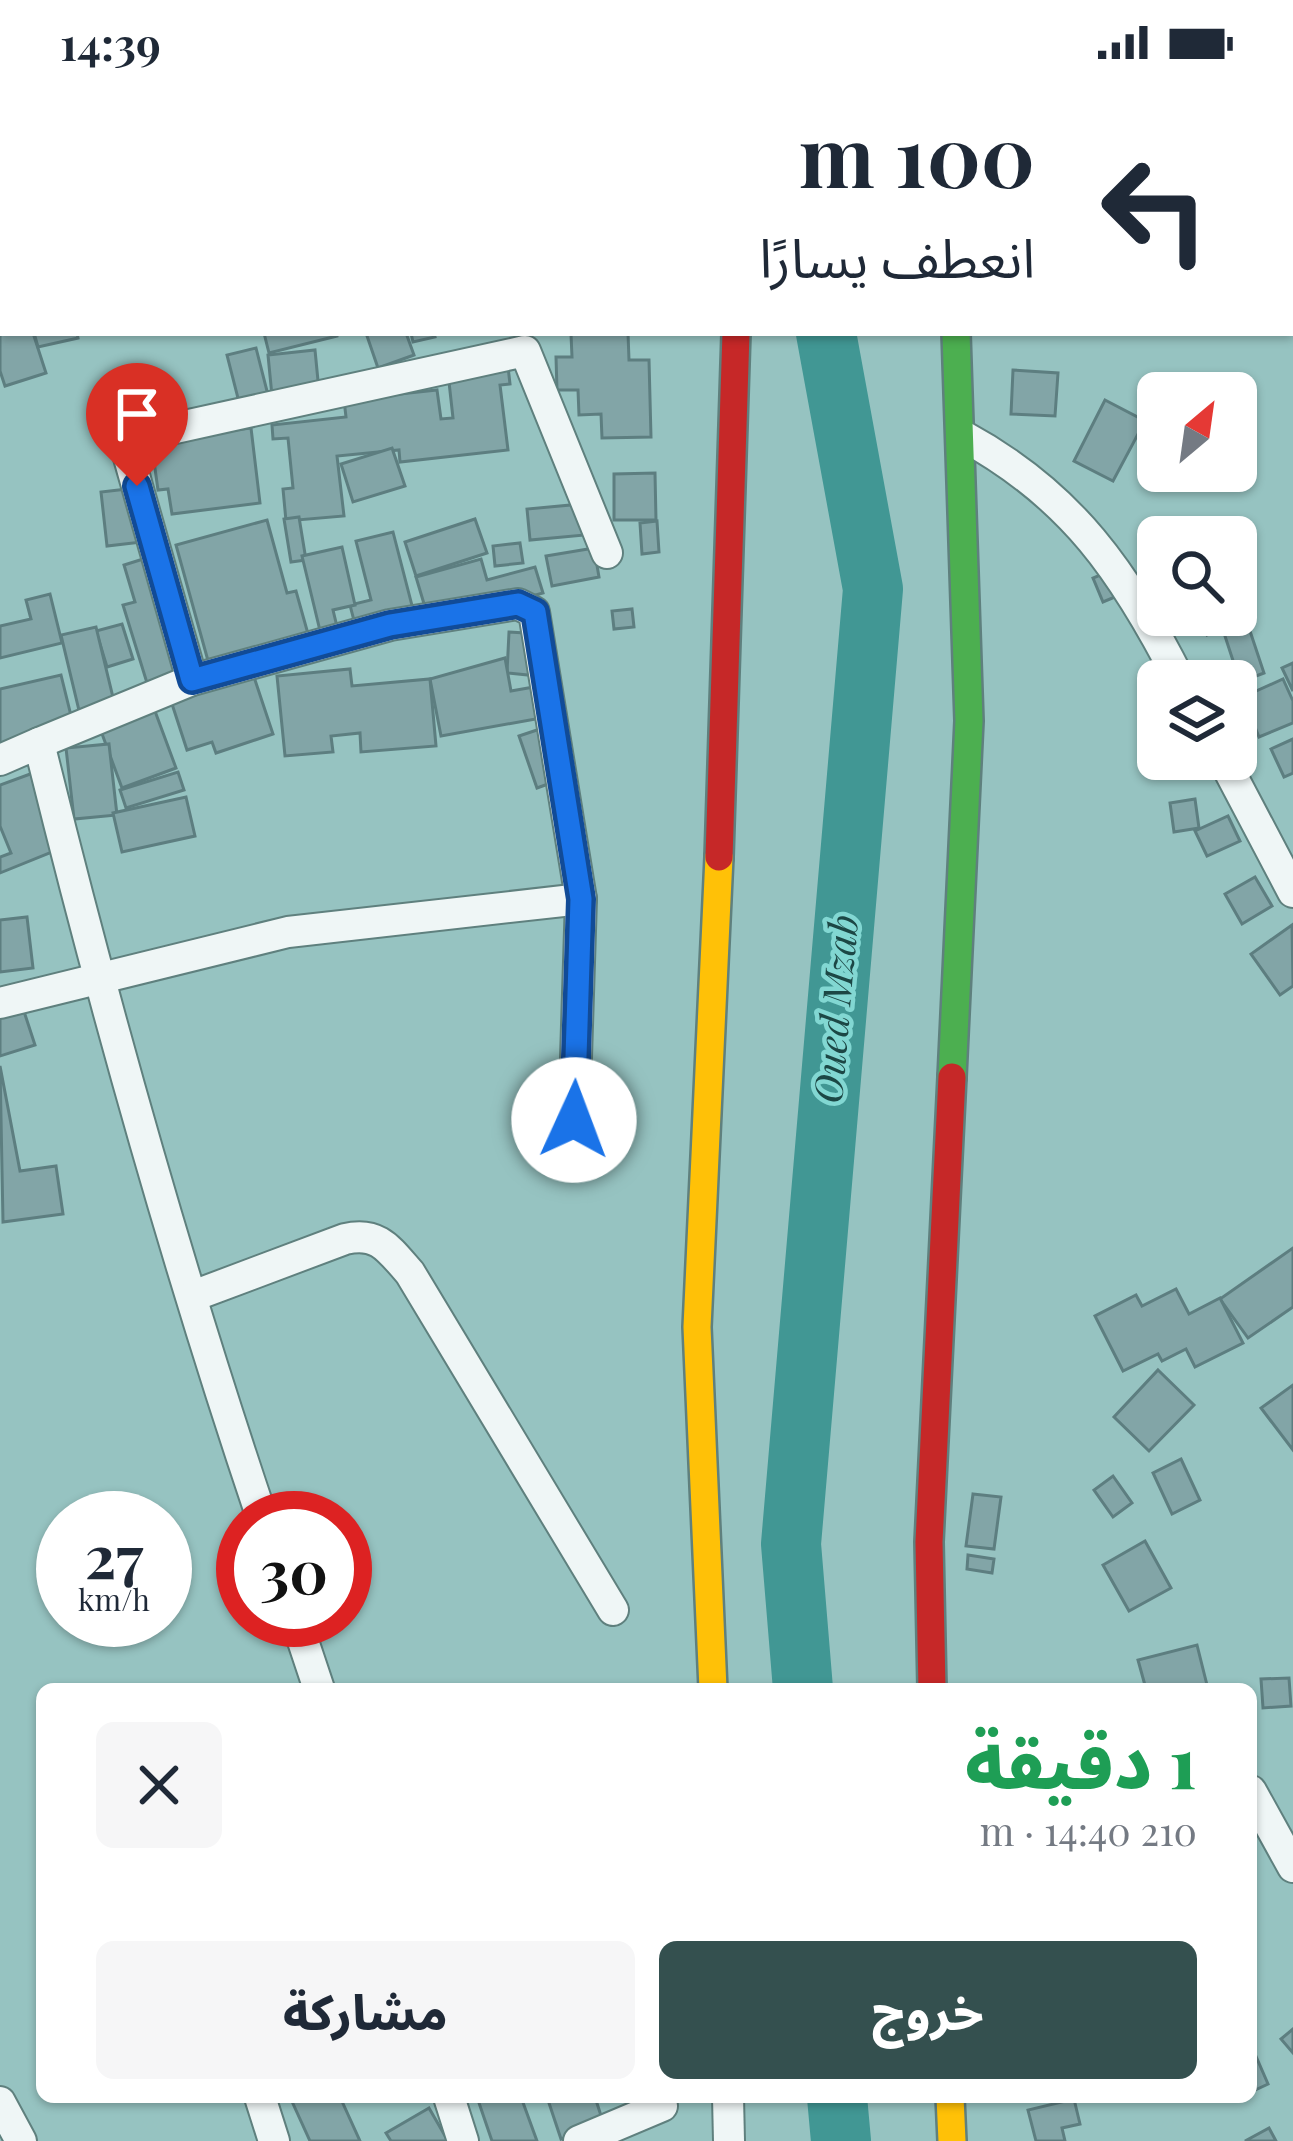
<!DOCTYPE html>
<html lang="ar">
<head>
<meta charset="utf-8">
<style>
	:root { --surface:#fff; --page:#f6f6f7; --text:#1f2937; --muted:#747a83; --accent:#34504f }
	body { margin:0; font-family:"Playfair Display","Noto Sans Arabic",serif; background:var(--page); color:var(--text); direction:rtl; height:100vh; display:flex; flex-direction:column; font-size:45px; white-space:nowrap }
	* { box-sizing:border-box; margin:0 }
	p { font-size:39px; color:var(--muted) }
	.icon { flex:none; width:66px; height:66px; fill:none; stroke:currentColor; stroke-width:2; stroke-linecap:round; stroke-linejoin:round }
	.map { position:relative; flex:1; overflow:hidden; direction:ltr }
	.details { position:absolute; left:36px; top:1599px; width:1221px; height:420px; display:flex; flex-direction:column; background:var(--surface); border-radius:18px; box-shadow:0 3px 9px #0004; direction:rtl }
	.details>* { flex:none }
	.top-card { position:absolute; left:0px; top:0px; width:1293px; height:252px; box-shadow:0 3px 9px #0004; direction:rtl; background:#fff; color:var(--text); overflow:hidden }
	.needle { width:78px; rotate:29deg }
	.controls { position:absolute; left:1137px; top:288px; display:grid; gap:24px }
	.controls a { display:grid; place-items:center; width:120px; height:120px; border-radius:18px; background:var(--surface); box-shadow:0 3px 9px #0004; font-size:60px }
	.speed { position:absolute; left:36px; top:1407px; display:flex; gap:24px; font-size:60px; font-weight:700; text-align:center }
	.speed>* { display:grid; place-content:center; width:156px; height:156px; border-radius:50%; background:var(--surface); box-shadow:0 3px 9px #0004; line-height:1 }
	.speed small { font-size:30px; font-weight:400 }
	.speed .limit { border:18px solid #d22; background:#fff; color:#111 }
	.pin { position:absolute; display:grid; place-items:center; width:102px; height:102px; color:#fff; margin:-123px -51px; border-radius:50% 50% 50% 0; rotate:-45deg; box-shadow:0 0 12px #0007 }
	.pin .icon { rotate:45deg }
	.me { position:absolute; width:132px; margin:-66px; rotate:2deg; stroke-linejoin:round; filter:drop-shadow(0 0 9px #0008) }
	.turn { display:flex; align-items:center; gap:42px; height:252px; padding:0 60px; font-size:54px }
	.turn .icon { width:156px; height:156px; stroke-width:2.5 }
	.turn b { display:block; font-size:84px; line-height:102px }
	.round { display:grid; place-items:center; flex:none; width:126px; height:126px; border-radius:18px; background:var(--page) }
	.headline { display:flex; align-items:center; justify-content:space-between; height:204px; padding:0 60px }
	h1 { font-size:72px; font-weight:800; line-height:90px; color:#1e9e55 }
	.action { display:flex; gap:24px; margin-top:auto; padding:24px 60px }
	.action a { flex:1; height:138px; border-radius:18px; background:var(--accent); color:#fff; font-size:48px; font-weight:800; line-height:138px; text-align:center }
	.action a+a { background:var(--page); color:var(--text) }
	.status { display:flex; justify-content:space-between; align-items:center; height:84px; padding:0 60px; background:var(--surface); direction:ltr }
	.status svg { height:33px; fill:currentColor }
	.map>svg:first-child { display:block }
</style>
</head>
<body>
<div class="status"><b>14:39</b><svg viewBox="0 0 49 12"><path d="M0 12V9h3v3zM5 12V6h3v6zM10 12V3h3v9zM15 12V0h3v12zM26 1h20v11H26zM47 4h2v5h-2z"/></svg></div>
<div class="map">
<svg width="1293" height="2057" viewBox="0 0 1293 2057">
	<rect width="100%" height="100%" fill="#96c3c1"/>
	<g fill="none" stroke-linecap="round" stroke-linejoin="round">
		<!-- river -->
		<g stroke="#419794" stroke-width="60">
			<path d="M780 0 781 3"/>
			<path d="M803 1605 791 1460 873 505 826 249"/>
			<path d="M837 2013 841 2057"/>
		</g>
	</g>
	<!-- building -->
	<g fill="#82a5a7" stroke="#5d7e80" stroke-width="3">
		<path d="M491 0H543V3H492Z"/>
		<rect x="975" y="0" width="53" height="3"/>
		<path d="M0 8H3L0 87Z"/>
		<rect x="1290" y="159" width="3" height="58"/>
		<path d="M0 166 3 249H33L46 289 5 302 0 287Z"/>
		<path d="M34 249H77L78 254 38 263Z"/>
		<path d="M264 249H337V252L269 269Z"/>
		<path d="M366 249H406L414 271 378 284Z"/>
		<path d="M411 249H434L435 253 413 258Z"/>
		<path d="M628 249 629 276H649L651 353 602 354 601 330 579 331 578 306H557L556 273H572L571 250Z"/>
		<path d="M256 264 269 315 240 322 227 271Z"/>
		<path d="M315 266 319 307 272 312 268 271Z"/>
		<path d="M507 274 510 300 500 301 508 366 400 378 399 366 337 372 344 432 286 437 283 405 293 404 288 354 273 355 272 341 346 333 344 316 437 306 441 335 453 334 447 280Z"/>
		<path d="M1013 286 1058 289 1055 332 1011 330Z"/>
		<path d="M1105 316 1145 337 1113 397 1074 377Z"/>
		<path d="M251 344 260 419 172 430 168 405 158 406 151 356Z"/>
		<path d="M392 364 405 402 353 418 341 380Z"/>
		<path d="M655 389 656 436H614V390Z"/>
		<path d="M136 404 142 458 107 462 101 408Z"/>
		<path d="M582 420 585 451 530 456 527 425Z"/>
		<path d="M299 433 306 476 291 478 284 435Z"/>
		<path d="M475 435 487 469 416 492 405 458Z"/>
		<path d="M267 436 287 509 296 507 312 564 210 584 176 461Z"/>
		<path d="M657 437 659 468 642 470 640 439Z"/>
		<path d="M393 448 417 541 359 556 350 521 371 516 356 457Z"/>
		<path d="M520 459 523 479 495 482 493 462Z"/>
		<path d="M342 463 355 521 333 526 339 551 322 555 302 472Z"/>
		<path d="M594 464 599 493 552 502 546 472Z"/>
		<path d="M156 471 191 587 147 599 123 521 135 518 124 481Z"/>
		<path d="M481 475 487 496 535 483 543 509 430 540 416 493Z"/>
		<path d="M1124 481 1134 505 1103 518 1093 494Z"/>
		<path d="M50 510 62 559 0 574V542L31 535 26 516Z"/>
		<path d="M1242 510 1251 530 1207 551 1199 531H1236V513Z"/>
		<path d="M632 525 634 543 614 545 612 527Z"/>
		<path d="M1247 538 1264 589 1240 598 1223 546Z"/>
		<path d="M122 540 133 575 107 583 96 547Z"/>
		<path d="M96 543 117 630 82 639 61 551Z"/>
		<path d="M509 548 541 550 538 592 507 589Z"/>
		<path d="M505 574 511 607 545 601 552 632 441 652 430 595Z"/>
		<path d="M1293 579V607L1282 584Z"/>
		<path d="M350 585 352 602 430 595 436 662 361 668 360 649 331 652 333 668 285 672 277 592Z"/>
		<path d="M253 590 273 650 216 669 212 658 187 666 171 617Z"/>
		<path d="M61 591 76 652 0 662V605Z"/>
		<path d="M1283 595 1293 617V639L1259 653 1243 613Z"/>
		<path d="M152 619 176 684 122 704 98 639Z"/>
		<path d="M555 640 573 691 537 704 519 652Z"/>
		<path d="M1293 655V689L1284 693 1271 665Z"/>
		<path d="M109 660 117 731 74 735 66 664Z"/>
		<path d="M178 688 184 706 126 724 120 706Z"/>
		<path d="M33 689 62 764 0 789V773L11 769 0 742V701Z"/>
		<path d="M186 713 195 752 122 768 113 729Z"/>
		<path d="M1195 715 1199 744 1174 748 1170 719Z"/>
		<path d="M1228 732 1240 757 1207 772 1195 747Z"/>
		<path d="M1255 793 1272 822 1242 840 1225 810Z"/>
		<path d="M27 833 33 884 0 888V836Z"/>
		<path d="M1292 841 1293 902 1280 911 1251 870Z"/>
		<path d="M16 903 35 961 0 972V908Z"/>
		<path d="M0 982 20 1087 56 1082 63 1130 3 1138Z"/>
		<path d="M1293 1164V1223L1248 1254 1220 1215Z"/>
		<path d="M1176 1205 1189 1230 1220 1214 1243 1259 1195 1283 1186 1265 1162 1277 1158 1270 1123 1287 1095 1232 1136 1211 1142 1222Z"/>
		<path d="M1158 1286 1194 1321 1149 1367 1114 1333Z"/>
		<path d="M1293 1301V1366L1261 1324Z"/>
		<path d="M1181 1375 1200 1416 1172 1430 1153 1389Z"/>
		<path d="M1113 1392 1132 1419 1113 1433 1094 1406Z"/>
		<path d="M973 1410 1001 1413 994 1465 966 1462Z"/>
		<path d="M1145 1457 1171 1504 1129 1527 1103 1481Z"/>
		<path d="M968 1471 994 1475 992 1489 967 1485Z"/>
		<path d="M1197 1561 1208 1605H1146L1138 1576Z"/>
		<path d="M1289 1594 1291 1622 1263 1624 1261 1595Z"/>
		<path d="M1293 1945V1969L1281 1955Z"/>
		<path d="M1255 1970 1268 2000 1251 2008V1972Z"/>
		<path d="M290 2013H340L360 2057H310Z"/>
		<path d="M477 2013H521L537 2057H492Z"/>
		<path d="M547 2013H595L604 2041 561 2055Z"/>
		<path d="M1074 2015 1080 2040 1062 2044 1065 2057H1036L1028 2026Z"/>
		<path d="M429 2024 448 2057H391L386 2049Z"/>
		<path d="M1269 2044 1276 2057H1245Z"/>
	</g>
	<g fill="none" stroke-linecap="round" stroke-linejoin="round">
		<!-- street casing -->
		<g stroke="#5f807e" stroke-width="34">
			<g id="street">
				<path d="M470 0 471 3"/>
				<path d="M696 0 697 3"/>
				<path d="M963 352C1072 411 1125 489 1180 597"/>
				<path d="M192 596 126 363 139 352 525 267 607 469"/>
				<path d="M39 659 192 596 390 541 518 520 534 528 581 815 574 1036"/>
				<path d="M1223 675 1293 808"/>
				<path d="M0 676 39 659C103 919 176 1179 262 1434"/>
				<path d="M0 919 288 848 581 815"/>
				<path d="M193 1212 345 1155C378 1147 389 1165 410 1189L613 1526"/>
				<path d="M296 1536 319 1605"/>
				<path d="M1251 1707 1293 1783"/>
				<path d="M260 2013 274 2057"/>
				<path d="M449 2013 463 2057"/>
				<path d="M728 2013 729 2057"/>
				<path d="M0 2018 21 2057"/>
				<path d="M579 2057 662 2022"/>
			</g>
		</g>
		<!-- fast casing -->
		<g stroke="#5f807e" stroke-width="32">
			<path id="fast" d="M952 993 969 637 956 249"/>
		</g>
		<!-- slow casing -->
		<g stroke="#5f807e" stroke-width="32">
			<g id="slow">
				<path d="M931 0 932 3"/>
				<path d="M713 1605 697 1243 719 773"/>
				<path d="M950 2013 952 2057"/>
			</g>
		</g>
		<!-- jam casing -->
		<g stroke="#5f807e" stroke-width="32">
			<g id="jam">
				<path d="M719 773 736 249"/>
				<path d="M932 1605 929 1458 952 993"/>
			</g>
		</g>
		<!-- street -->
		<use href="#street" stroke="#eff6f6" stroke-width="30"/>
		<!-- fast -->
		<use href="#fast" stroke="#4caf50" stroke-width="27"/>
		<!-- slow -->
		<use href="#slow" stroke="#ffc107" stroke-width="27"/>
		<!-- jam -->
		<use href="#jam" stroke="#c62828" stroke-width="27"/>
	</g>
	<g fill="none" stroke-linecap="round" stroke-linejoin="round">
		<!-- route casing -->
		<g stroke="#114b97" stroke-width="30">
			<path id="route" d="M137 402 192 596 390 541 518 520 535 528 581 815 574 1036"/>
		</g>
		<!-- route -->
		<use href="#route" stroke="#1a73e8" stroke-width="21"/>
	</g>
	<g text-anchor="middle" stroke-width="9" stroke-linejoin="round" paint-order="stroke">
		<!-- water labels -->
		<g font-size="39" font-style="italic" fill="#1c4745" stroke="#82d7d2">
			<text transform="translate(836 925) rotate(-85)" y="14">Oued Mzab</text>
		</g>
	</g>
</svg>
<div class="controls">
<a><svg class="needle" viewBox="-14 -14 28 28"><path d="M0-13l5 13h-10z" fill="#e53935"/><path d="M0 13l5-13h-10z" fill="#747a83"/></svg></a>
<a><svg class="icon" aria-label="search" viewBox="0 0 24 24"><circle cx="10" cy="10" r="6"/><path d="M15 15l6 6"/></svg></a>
<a><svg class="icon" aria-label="layers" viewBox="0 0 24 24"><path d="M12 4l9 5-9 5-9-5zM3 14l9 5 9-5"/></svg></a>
</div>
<div class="speed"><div>27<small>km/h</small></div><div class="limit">30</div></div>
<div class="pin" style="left:137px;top:402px;background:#d93025"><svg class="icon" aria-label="arrive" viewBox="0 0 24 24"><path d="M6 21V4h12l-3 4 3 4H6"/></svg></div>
<svg class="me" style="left:574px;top:1036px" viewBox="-20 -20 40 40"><circle r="19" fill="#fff"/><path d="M0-13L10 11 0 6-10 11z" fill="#1a73e8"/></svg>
<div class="top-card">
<div class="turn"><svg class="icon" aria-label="left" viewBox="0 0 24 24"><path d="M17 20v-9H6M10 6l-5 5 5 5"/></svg><div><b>100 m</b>انعطف يسارًا</div></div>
</div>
<section class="details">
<div class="headline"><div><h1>1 دقيقة</h1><p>210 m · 14:40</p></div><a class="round"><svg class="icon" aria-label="close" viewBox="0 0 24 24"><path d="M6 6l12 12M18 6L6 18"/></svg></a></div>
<div class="action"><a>خروج</a><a>مشاركة</a></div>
</section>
</div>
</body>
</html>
